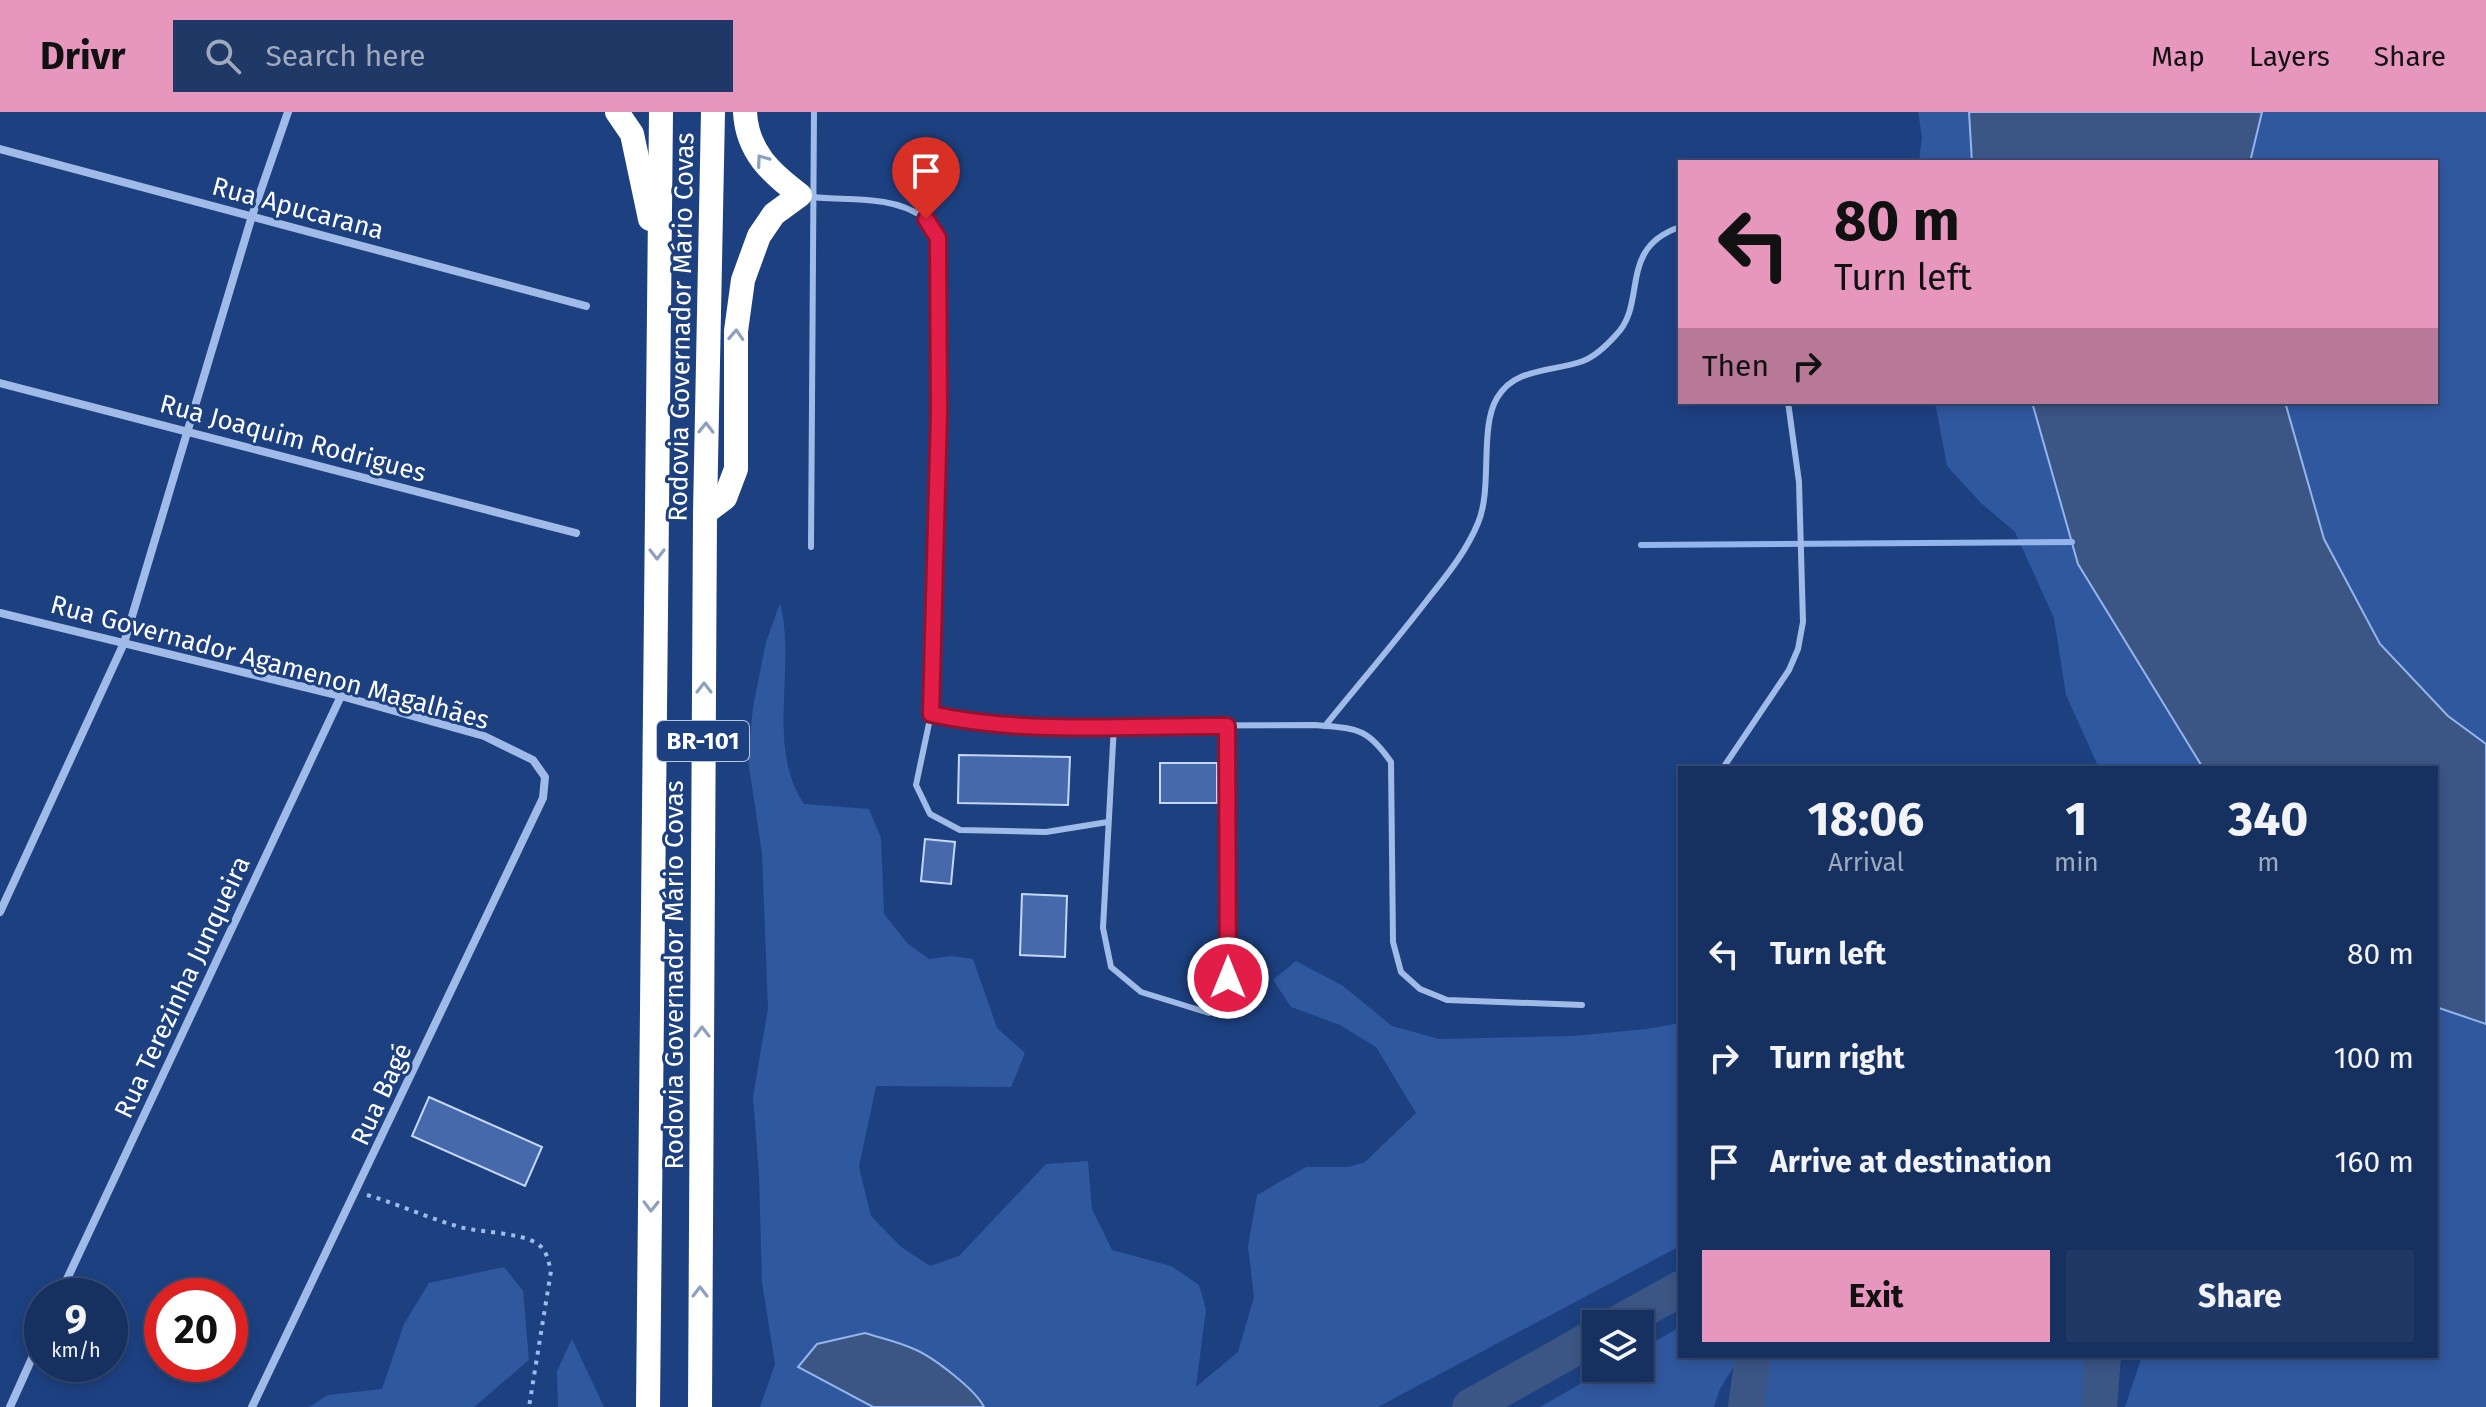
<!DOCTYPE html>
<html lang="en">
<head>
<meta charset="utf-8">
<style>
	:root { --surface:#163060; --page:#1f3866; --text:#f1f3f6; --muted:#9ea9bd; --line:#354b75; --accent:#e797bd }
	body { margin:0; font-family:"Fira Sans",sans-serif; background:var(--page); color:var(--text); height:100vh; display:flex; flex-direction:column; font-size:30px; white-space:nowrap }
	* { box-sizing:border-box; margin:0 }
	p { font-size:26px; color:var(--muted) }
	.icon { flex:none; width:44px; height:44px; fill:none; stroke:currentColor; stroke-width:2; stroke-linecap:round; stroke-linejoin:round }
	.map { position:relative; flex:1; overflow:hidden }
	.panel { position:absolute; left:1678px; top:654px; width:760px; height:592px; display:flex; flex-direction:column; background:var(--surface); border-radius:0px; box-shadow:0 4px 12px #0003,0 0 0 2px var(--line) }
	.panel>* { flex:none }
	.hud { position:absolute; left:1678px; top:48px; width:760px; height:244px; border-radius:0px; box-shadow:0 4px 12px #0003,0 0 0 2px var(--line); background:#e797bd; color:#111; overflow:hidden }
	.controls { position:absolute; left:1582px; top:1198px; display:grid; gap:16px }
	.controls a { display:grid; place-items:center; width:72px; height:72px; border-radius:0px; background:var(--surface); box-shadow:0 4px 12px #0003,0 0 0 2px var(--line); font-size:40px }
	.speed { position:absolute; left:24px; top:1166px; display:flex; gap:16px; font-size:40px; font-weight:700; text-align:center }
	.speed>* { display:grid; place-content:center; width:104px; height:104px; border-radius:50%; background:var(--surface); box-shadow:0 4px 12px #0003,0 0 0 2px var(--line); line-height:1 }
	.speed small { font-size:20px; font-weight:400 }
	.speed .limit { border:12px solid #d22; background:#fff; color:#111 }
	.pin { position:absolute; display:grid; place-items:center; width:68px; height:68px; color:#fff; margin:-82px -34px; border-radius:50% 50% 50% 0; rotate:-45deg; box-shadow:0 0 8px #0007 }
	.pin .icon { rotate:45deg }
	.me { position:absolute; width:88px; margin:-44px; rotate:0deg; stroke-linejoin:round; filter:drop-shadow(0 0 6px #0008) }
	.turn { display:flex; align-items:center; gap:28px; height:168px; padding:0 24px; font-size:36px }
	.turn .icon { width:104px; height:104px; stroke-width:2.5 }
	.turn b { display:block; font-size:56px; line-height:68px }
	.then { display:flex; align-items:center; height:76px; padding:0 24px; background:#0003; gap:16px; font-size:30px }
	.eta { display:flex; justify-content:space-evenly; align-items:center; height:136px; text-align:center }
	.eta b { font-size:48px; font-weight:700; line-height:56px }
	.action { display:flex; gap:16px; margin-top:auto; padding:16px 24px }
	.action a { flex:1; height:92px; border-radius:0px; background:var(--accent); color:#111; font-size:32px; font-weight:700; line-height:92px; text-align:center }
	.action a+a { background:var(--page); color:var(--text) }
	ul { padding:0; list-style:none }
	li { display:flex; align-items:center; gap:24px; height:104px; padding:0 24px }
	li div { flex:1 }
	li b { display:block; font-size:30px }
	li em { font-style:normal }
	header { display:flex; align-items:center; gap:48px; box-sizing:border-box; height:112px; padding:0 40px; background:var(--accent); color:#111 }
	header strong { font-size:38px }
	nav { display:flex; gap:44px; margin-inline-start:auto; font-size:28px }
	.search { width:560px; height:72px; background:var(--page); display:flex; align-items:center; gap:20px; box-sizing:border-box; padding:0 28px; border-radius:0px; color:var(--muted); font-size:30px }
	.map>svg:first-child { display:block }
</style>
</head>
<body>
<header>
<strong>Drivr</strong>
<div class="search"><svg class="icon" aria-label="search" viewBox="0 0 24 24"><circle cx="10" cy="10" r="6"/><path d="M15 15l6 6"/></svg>Search here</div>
<nav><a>Map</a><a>Layers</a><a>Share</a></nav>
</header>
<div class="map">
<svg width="2486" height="1295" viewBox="0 0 2486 1295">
	<rect width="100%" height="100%" fill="#1d4080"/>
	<!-- green -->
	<g fill="#30589f">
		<path d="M1918 0H1969L1972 50H1919L1922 25Z"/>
		<path d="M2262 0H2486V632L2448 604 2380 532 2324 427 2285 290H2436V50H2250Z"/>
		<path d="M1935 290H2032L2078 452 2203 656H2099L2066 583 2054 506 2015 420 1981 391 1947 354Z"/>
		<path d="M780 491C797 556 765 633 804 692L869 697 881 726 884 802 908 832 929 847 951 844 973 847 997 916 1025 941 1011 975 876 974 859 1055 871 1104 901 1135 930 1154 959 1144 1046 1052 1088 1049 1092 1097 1112 1138 1171 1154 1199 1173 1206 1197 1196 1275 1238 1240 1254 1185 1248 1134 1257 1083 1306 1055H1348L1365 1050 1416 1001 1376 935 1340 913 1291 895 1273 868 1296 849 1343 874 1392 914 1439 927 1573 924 1647 917 1680 911V1134L1378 1295H760L775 1252 762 1170 759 1063 753 985 768 896 762 741 748 648 753 595 766 530Z"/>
		<path d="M2436 895 2486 912V1295H2125L2142 1244H2436Z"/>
		<path d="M504 1155 523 1179 529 1248 474 1295H309L328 1283 382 1277 404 1212 429 1171Z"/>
		<path d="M1680 1215V1244L1739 1246 1720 1277 1714 1295H1540L1608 1256H1640V1238Z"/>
		<path d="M572 1227 604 1295H558L557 1259Z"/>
		<path d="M1765 1244H2088V1264L2081 1295H1762Z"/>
	</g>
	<!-- water -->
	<g fill="#3b5585" stroke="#94b5eb" stroke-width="2">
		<path d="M1969 0H2262L2250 50H1972Z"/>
		<path d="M2032 290H2285L2324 427 2380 532 2448 604 2486 632V912L2436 895V656H2203L2078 452Z"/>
		<path d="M865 1221C881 1226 899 1230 914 1237 933 1245 975 1277 984 1295H873L798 1255 817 1232Z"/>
	</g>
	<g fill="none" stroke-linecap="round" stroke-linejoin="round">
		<!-- stream -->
		<path stroke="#94b5eb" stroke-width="6" d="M1641 433 2072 430"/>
		<!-- river -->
		<g stroke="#3b5585" stroke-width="36">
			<path d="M1617 1212 1680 1177"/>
			<path d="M1470 1295 1596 1224"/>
			<path d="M1746 1295 1753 1244"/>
			<path d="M2099 1295 2103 1244"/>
		</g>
	</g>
	<!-- building -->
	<g fill="#4569aa" stroke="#c5d7f7" stroke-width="2">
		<path d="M959 643 1070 645 1068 693 958 691Z"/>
		<rect x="1160" y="651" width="57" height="40"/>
		<path d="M925 727 955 730 951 772 921 769Z"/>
		<path d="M1022 782 1067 784 1065 845 1020 843Z"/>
		<path d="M429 985 542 1035 525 1074 412 1024Z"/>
	</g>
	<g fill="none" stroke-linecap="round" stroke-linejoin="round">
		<!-- path -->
		<path stroke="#a1bbe9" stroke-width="4" stroke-dasharray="4 6" stroke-linecap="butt" d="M367 1083C398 1092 428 1106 460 1115 482 1121 520 1120 538 1132 547 1139 548 1148 551 1159L529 1295"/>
		<!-- lane -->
		<g stroke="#a1bbe9" stroke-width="6">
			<path d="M803 84C843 90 888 81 923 105 929 110 934 119 938 126L939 301 931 602 972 611 1018 614 1315 613C1356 617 1366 614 1391 650L1393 830 1401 860 1420 877 1447 888 1582 893"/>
			<path d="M811 435 814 0"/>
			<path d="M931 602 916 673 930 702 960 718 1046 720 1108 710"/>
			<path d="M1114 613 1103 816 1111 855 1141 880 1209 901C1226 893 1227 883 1228 866L1227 614"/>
			<path d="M1325 614C1359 572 1395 530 1428 487 1447 463 1466 440 1478 411 1493 376 1479 316 1497 286 1515 255 1553 260 1583 249 1596 244 1607 233 1616 223 1648 191 1617 136 1680 115"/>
			<path d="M1723 656 1789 558 1798 537 1803 510 1799 370 1788 290"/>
		</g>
		<!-- street -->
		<g stroke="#a1bbe9" stroke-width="8">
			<path d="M0 37 586 194"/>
			<path d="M0 271 576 421"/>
			<path d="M0 501 341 584 484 624 533 648 545 665 543 686 252 1295"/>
			<path d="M0 800 124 531 252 104 288 0"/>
			<path d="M59 1184 341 584"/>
			<path d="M10 1295 42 1224"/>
		</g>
		<!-- highway -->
		<g stroke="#fff" stroke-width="24">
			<path d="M617 0 632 22 650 107"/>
			<path d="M705 401 725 386 736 357V219L743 168 759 124 774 102 800 83C771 61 747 40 745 0"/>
			<path d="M648 1295 661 0"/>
			<path d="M700 1295 705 401 713 0"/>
		</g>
	</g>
	<!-- one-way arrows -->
	<defs><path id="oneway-chevron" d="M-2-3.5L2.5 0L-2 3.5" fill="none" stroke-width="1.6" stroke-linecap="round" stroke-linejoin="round" transform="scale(2)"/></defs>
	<g stroke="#8ea0c0">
		<use href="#oneway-chevron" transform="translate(762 48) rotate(-126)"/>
		<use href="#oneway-chevron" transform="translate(736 223) rotate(-87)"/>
		<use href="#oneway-chevron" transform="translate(706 316) rotate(-89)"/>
		<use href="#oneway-chevron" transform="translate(657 442) rotate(90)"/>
		<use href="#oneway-chevron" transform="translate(704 576) rotate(-90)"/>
		<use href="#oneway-chevron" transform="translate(702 920) rotate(-90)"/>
		<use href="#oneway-chevron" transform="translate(651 1094) rotate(91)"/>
		<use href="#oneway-chevron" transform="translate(700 1180) rotate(-90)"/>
	</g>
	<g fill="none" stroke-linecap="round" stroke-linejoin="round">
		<!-- route casing -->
		<g stroke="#92132f" stroke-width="20">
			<path id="route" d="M926 107 938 126 939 301 931 602C1026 623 1130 613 1227 614L1228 866"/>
		</g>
		<!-- route -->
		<use href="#route" stroke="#e11d48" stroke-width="14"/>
	</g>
	<g text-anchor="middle" stroke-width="6" stroke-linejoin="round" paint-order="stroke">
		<!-- shield labels -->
		<rect fill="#1d4080" stroke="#bbc6d9" stroke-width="2" x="657" y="609" width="92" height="40" rx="6"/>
		<g font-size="24" font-weight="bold" fill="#fff">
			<text x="703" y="637">BR-101</text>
		</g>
		<!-- street labels -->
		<g font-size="26" fill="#fff" stroke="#1d4080">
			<text transform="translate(298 96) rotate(15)" y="9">Rua Apucarana</text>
			<text transform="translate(681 215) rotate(-89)" y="9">Rodovia Governador Mário Covas</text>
			<text transform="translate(293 326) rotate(15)" y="9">Rua Joaquim Rodrigues</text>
			<text transform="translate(270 550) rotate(15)" y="9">Rua Governador Agamenon Magalhães</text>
			<text transform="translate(674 863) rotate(-90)" y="9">Rodovia Governador Mário Covas</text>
			<text transform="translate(182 875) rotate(-65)" y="9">Rua Terezinha Junqueira</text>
			<text transform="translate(381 982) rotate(-65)" y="9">Rua Bagé</text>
		</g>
	</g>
</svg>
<div class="controls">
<a><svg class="icon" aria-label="layers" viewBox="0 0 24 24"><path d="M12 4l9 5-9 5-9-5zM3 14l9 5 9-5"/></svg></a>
</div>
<div class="speed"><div>9<small>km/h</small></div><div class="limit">20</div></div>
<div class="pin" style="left:926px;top:107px;background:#d93025"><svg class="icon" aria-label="arrive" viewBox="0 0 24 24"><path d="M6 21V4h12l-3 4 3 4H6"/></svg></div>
<svg class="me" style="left:1228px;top:866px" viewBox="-20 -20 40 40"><circle r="17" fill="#e11d48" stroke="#fff" stroke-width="3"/><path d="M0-11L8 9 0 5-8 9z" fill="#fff"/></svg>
<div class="hud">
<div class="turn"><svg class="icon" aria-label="left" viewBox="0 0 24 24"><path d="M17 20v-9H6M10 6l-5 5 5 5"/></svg><div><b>80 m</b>Turn left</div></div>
<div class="then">Then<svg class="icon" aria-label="right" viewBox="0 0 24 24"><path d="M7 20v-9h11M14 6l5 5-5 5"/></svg></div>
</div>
<section class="panel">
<div class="eta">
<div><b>18:06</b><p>Arrival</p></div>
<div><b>1</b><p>min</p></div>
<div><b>340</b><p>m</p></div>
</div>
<ul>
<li><svg class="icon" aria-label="left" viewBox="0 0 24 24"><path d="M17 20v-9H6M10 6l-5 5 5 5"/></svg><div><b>Turn left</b></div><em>80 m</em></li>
<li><svg class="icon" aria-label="right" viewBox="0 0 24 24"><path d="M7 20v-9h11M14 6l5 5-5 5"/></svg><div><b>Turn right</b></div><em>100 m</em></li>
<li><svg class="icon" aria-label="arrive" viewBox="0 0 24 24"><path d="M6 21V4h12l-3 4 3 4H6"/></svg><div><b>Arrive at destination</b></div><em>160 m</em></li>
</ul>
<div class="action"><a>Exit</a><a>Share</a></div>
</section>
</div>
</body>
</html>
